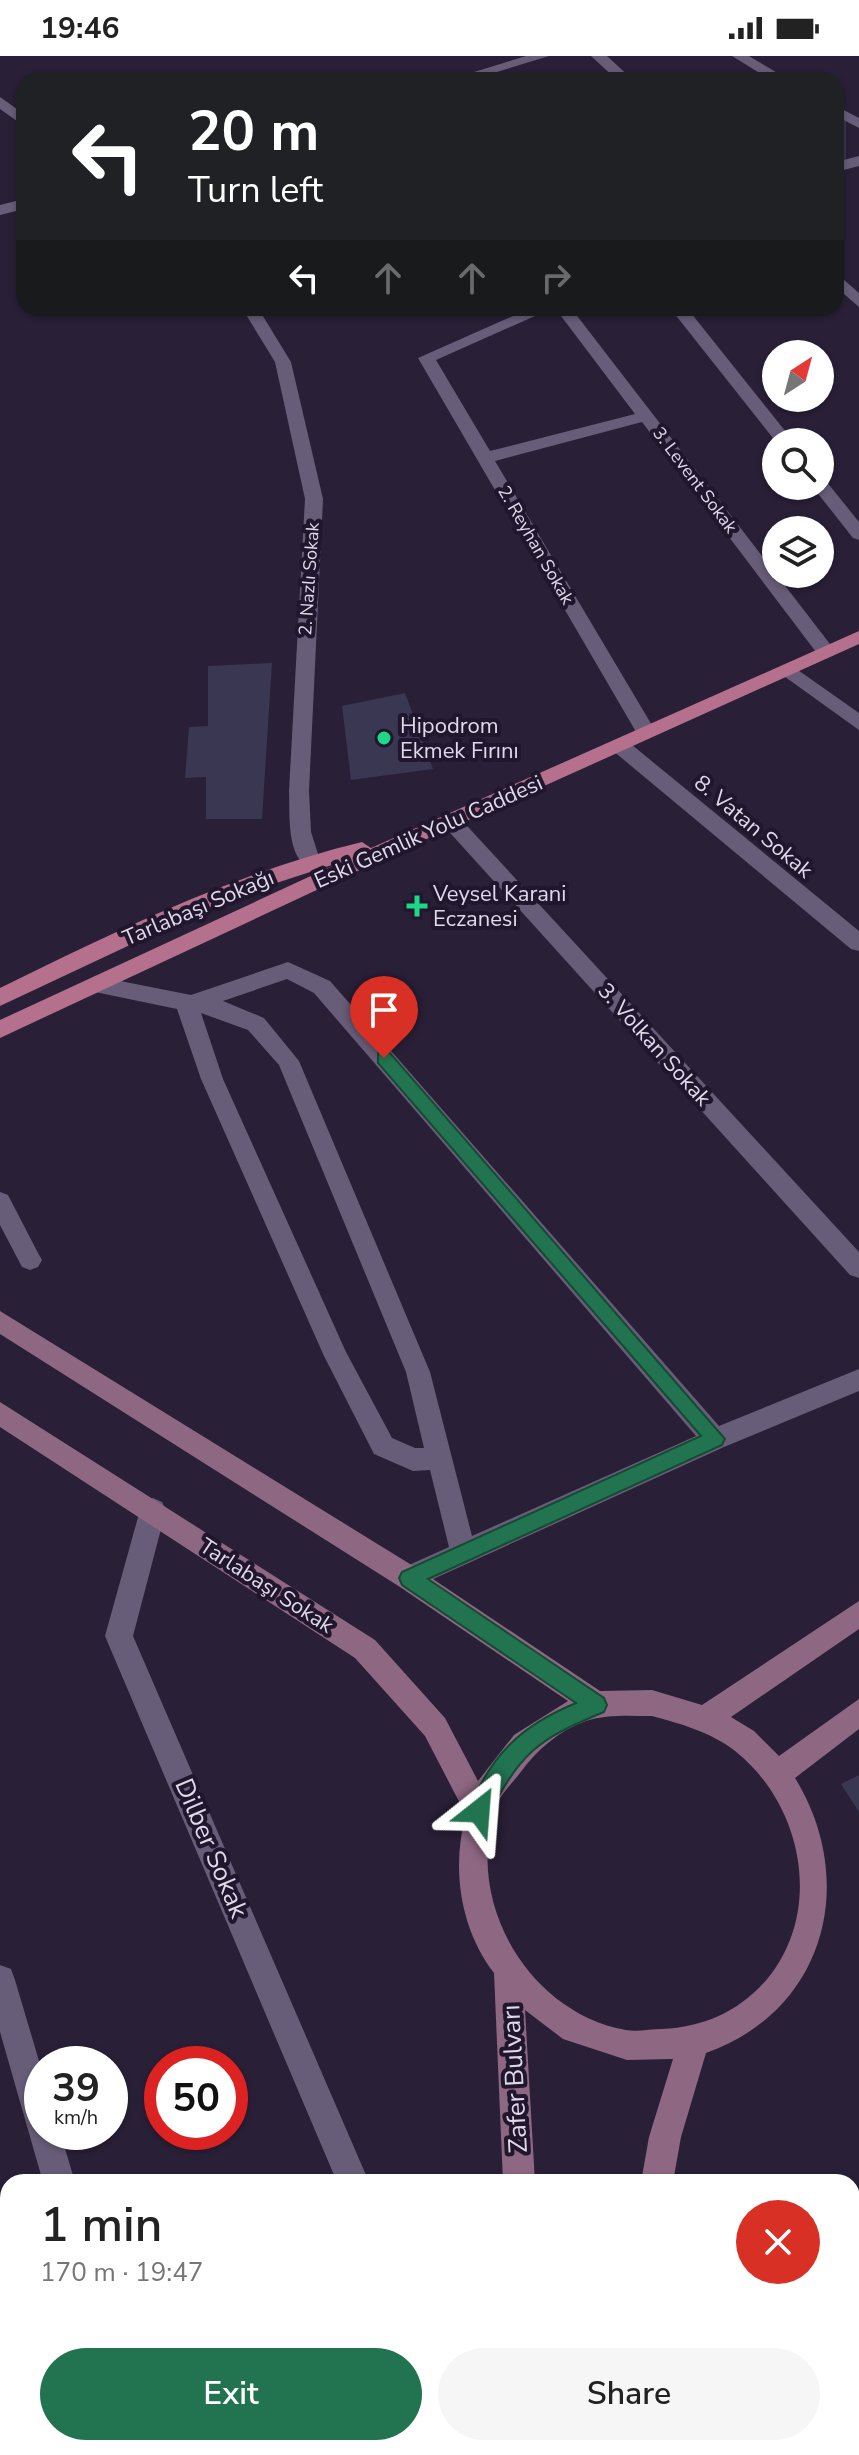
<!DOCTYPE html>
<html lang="en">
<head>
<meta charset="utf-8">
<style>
	:root { --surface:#fff; --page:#f6f6f6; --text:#222; --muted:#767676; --accent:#21744f }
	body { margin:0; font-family:"Nunito Sans",sans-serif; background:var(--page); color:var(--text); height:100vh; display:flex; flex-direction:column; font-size:30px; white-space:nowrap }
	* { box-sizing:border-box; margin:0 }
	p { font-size:26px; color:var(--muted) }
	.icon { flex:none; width:44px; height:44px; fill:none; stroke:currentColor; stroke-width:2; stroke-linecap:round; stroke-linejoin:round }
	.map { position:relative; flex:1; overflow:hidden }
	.details { position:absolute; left:0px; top:2118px; width:860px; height:282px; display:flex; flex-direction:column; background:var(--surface); border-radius:24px 24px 0 0; box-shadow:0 2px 6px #0004 }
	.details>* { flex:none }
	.top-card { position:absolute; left:16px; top:16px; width:828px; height:244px; border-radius:24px; box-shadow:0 2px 6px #0004; background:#202124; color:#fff; overflow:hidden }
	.needle { width:52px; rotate:36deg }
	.controls { position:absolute; left:762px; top:284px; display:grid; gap:16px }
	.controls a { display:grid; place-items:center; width:72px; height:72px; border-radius:50%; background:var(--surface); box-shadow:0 2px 6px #0004; font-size:40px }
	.speed { position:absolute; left:24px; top:1990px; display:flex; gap:16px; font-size:40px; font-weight:700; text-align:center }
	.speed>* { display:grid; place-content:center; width:104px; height:104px; border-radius:50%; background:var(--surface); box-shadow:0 2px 6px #0004; line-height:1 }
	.speed small { font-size:20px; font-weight:400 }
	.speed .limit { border:12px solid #d22; background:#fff; color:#111 }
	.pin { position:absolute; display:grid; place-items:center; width:68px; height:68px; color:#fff; margin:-82px -34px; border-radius:50% 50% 50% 0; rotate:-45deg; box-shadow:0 0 8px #0007 }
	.pin .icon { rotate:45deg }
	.me { position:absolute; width:88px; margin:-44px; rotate:28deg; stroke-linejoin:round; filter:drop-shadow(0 0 6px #0008) }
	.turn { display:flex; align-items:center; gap:28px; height:168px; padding:0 40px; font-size:36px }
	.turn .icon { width:104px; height:104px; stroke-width:2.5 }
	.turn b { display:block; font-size:56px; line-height:68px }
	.lanes { display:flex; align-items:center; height:76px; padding:0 40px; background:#0003; justify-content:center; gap:40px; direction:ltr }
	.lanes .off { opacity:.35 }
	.round { display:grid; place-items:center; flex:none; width:84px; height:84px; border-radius:42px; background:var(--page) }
	.headline { display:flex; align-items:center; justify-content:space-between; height:136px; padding:0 40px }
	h1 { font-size:48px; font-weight:600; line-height:60px }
	.action { display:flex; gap:16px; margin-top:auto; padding:16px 40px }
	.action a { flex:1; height:92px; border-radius:48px; background:var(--accent); color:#fff; font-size:32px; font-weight:600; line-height:92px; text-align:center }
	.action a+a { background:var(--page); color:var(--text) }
	.status { display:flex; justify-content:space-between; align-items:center; height:56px; padding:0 40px; background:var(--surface); direction:ltr }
	.status svg { height:22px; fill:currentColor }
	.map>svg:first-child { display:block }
</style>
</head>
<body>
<div class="status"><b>19:46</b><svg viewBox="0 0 49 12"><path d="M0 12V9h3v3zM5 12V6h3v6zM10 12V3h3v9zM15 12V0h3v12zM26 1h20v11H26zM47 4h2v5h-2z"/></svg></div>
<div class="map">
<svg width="859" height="2399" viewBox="0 0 859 2399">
	<rect width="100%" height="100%" fill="#291f37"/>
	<!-- building -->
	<g fill="#393751">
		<path d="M836 62 846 63V108L836 110Z"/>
		<path d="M272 607 262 763H206V721L185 722 189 671 208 670V610Z"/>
		<path d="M405 637 433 713 351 724 342 650Z"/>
		<path d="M859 1719V1756L841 1728Z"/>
	</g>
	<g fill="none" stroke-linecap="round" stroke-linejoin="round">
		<!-- street -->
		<g fill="#685d79" fill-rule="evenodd">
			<path d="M526 0H549L471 24H448Z"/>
			<path d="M591 0H607L633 24H617Z"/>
			<path d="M732 0H749L789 24H771Z"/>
			<path d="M0 41 24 58V70L0 53Z"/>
			<path d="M836 50 859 62V72L836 60Z"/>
			<path d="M859 100V110L836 116V106Z"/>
			<path d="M24 143V153L0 159V149Z"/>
			<path d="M836 217 859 237V251L836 231Z"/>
			<path d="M242 252H258L291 306 323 443 309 735 311 776 320 804 310 811C286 804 290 755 289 735L305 443 275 306Z"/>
			<path d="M531 252H553L436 304 490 395 635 358 555 252H571L833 592V600H819L642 366 495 405 656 676 646 683 639 681 418 302Z"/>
			<path d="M670 252H687L794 386H776Z"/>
			<path d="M820 424 826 425 859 466V484L853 482 812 430H820Z"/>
			<path d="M788 607 859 657V674L781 618 778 613Z"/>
			<path d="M619 682 626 684 859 875V895L851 893 612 694 609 689Z"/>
			<path d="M450 757 457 759 859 1196V1222L850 1219 443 769 440 764 443 759Z"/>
			<path d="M288 906 330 925 719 1370 859 1313V1335L724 1391 409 1534 400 1531 396 1522 400 1513 449 1491 430 1414 413 1415 374 1398 324 1300 201 1023 177 953 95 936 84 928 95 920 191 939ZM287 923 314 937 696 1380 472 1480 430 1316 299 1005 264 962 223 945ZM201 957 248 974 279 1009 406 1316 424 1392H415L392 1382 346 1296 223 1023Z"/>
			<path d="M0 1136 8 1139 38 1197 42 1204 38 1211 30 1214 22 1211 0 1169Z"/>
			<path d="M153 1442 162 1446 166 1454 133 1580 369 2126H337L105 1580 140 1454 144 1446Z"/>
			<path d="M0 1909 11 1913 15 1924 42 2015V2076H60L75 2126H43L0 1976Z"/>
			<path d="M8 2359 10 2392 0 2394V2360Z"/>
			<path d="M261 2392H295L296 2399H262Z"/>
		</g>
		<!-- secondary -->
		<g fill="#8e6782" fill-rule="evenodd">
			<path d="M0 1255 418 1513 600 1635 652 1634 702 1649 859 1545V1573L731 1661 754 1675 779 1700 859 1643V1673L795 1722C859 1826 825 1955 706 1997L681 2081 673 2126H641L649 2081 673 2003 627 2004 563 1983 525 1954 535 2126H503L494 1917C460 1873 451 1811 466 1759L425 1680 355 1602 0 1371V1346L375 1584 445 1662 478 1725 514 1679 568 1645 400 1531 0 1278ZM652 1660C681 1668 711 1676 735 1695 802 1748 824 1853 768 1922 740 1955 705 1971 662 1973 651 1973 637 1976 626 1974 526 1956 461 1840 498 1746 503 1736 513 1726 520 1717 537 1694 558 1675 586 1665 607 1658 630 1660 652 1660Z"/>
			<path d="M511 2392H545L546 2399H512Z"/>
			<rect x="615" y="2392" width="34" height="7"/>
		</g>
		<!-- primary -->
		<path fill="#b4708c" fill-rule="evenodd" d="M859 575V588L411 790 0 982V964L341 806 230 842 0 950V932C118 874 234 817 362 786L371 792Z"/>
	</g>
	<!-- route -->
	<path fill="#21744f" stroke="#154b33" stroke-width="2" d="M384 995 390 997 725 1383 722 1389 428 1523 604 1642 607 1649 604 1656C535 1684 521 1697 486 1763L479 1766 471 1763 468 1755C491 1699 520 1670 576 1647L402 1529 399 1522 402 1516 701 1380 378 1007V997Z"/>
	<!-- markers -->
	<g fill="#1fd887" stroke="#20162d" stroke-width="3">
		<circle cx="384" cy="682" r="8"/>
		<path d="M413 838h8v8h8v8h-8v8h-8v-8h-8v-8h8z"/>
	</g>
	<g text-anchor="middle" stroke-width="8" stroke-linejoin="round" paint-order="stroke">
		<!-- far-street labels -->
		<g font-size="18" fill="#dfd9e9" stroke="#20162d">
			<text transform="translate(695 424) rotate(53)" y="6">3. Levent Sokak</text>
			<text transform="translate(536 489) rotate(60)" y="6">2. Reyhan Sokak</text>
			<text transform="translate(309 523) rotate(-86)" y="6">2. Nazlı Sokak</text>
		</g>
		<!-- poi labels -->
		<g font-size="22" fill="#dfd9e9" stroke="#20162d" text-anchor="start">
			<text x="400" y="677">Hipodrom<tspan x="400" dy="25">Ekmek Fırını</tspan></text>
			<text x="433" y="845">Veysel Karani<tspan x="433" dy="25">Eczanesi</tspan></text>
		</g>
		<!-- street labels -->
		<g font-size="22" fill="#dfd9e9" stroke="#20162d">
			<text transform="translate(754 770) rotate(40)" y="8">8. Vatan Sokak</text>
			<text transform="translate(428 775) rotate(-24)" y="8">Eski Gemlik Yolu Caddesi</text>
			<text transform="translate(198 851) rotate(-23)" y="8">Tarlabaşı Sokağı</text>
			<text transform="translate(655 988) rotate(48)" y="8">3. Volkan Sokak</text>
			<text transform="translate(267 1529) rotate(33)" y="8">Tarlabaşı Sokak</text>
		</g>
		<!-- near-street labels -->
		<g font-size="26" fill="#dfd9e9" stroke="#20162d">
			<text transform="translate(212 1792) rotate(67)" y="9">Dilber Sokak</text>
			<text transform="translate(514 2023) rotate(-93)" y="9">Zafer Bulvarı</text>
		</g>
	</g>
</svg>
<div class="controls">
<a><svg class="needle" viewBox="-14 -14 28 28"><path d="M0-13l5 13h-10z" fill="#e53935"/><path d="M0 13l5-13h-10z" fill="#767676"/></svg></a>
<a><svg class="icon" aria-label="search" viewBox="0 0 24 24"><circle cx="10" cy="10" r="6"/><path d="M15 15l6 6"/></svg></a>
<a><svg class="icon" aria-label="layers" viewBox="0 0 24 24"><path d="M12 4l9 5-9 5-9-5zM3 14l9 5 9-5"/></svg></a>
</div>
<div class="speed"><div>39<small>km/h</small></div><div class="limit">50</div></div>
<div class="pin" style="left:384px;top:1002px;background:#d93025"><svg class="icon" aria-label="arrive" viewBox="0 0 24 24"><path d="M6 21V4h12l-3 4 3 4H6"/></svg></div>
<svg class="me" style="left:479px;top:1755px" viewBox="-20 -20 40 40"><path d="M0-17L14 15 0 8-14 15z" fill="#21744f" stroke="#fff" stroke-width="4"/></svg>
<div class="top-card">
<div class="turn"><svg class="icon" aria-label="left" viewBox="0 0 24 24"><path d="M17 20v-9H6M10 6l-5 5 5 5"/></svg><div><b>20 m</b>Turn left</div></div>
<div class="lanes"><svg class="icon" aria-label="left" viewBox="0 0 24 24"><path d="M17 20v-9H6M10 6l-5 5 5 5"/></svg><svg class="icon off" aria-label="ahead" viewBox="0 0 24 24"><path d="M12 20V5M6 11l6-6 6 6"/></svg><svg class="icon off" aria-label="ahead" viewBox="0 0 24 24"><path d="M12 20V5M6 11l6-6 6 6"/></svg><svg class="icon off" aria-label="right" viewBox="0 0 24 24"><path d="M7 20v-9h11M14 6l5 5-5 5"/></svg></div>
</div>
<section class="details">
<div class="headline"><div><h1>1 min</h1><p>170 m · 19:47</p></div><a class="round" style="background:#d93025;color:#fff"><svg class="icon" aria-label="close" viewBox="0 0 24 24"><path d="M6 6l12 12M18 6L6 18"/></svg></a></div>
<div class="action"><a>Exit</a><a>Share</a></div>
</section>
</div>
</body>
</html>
